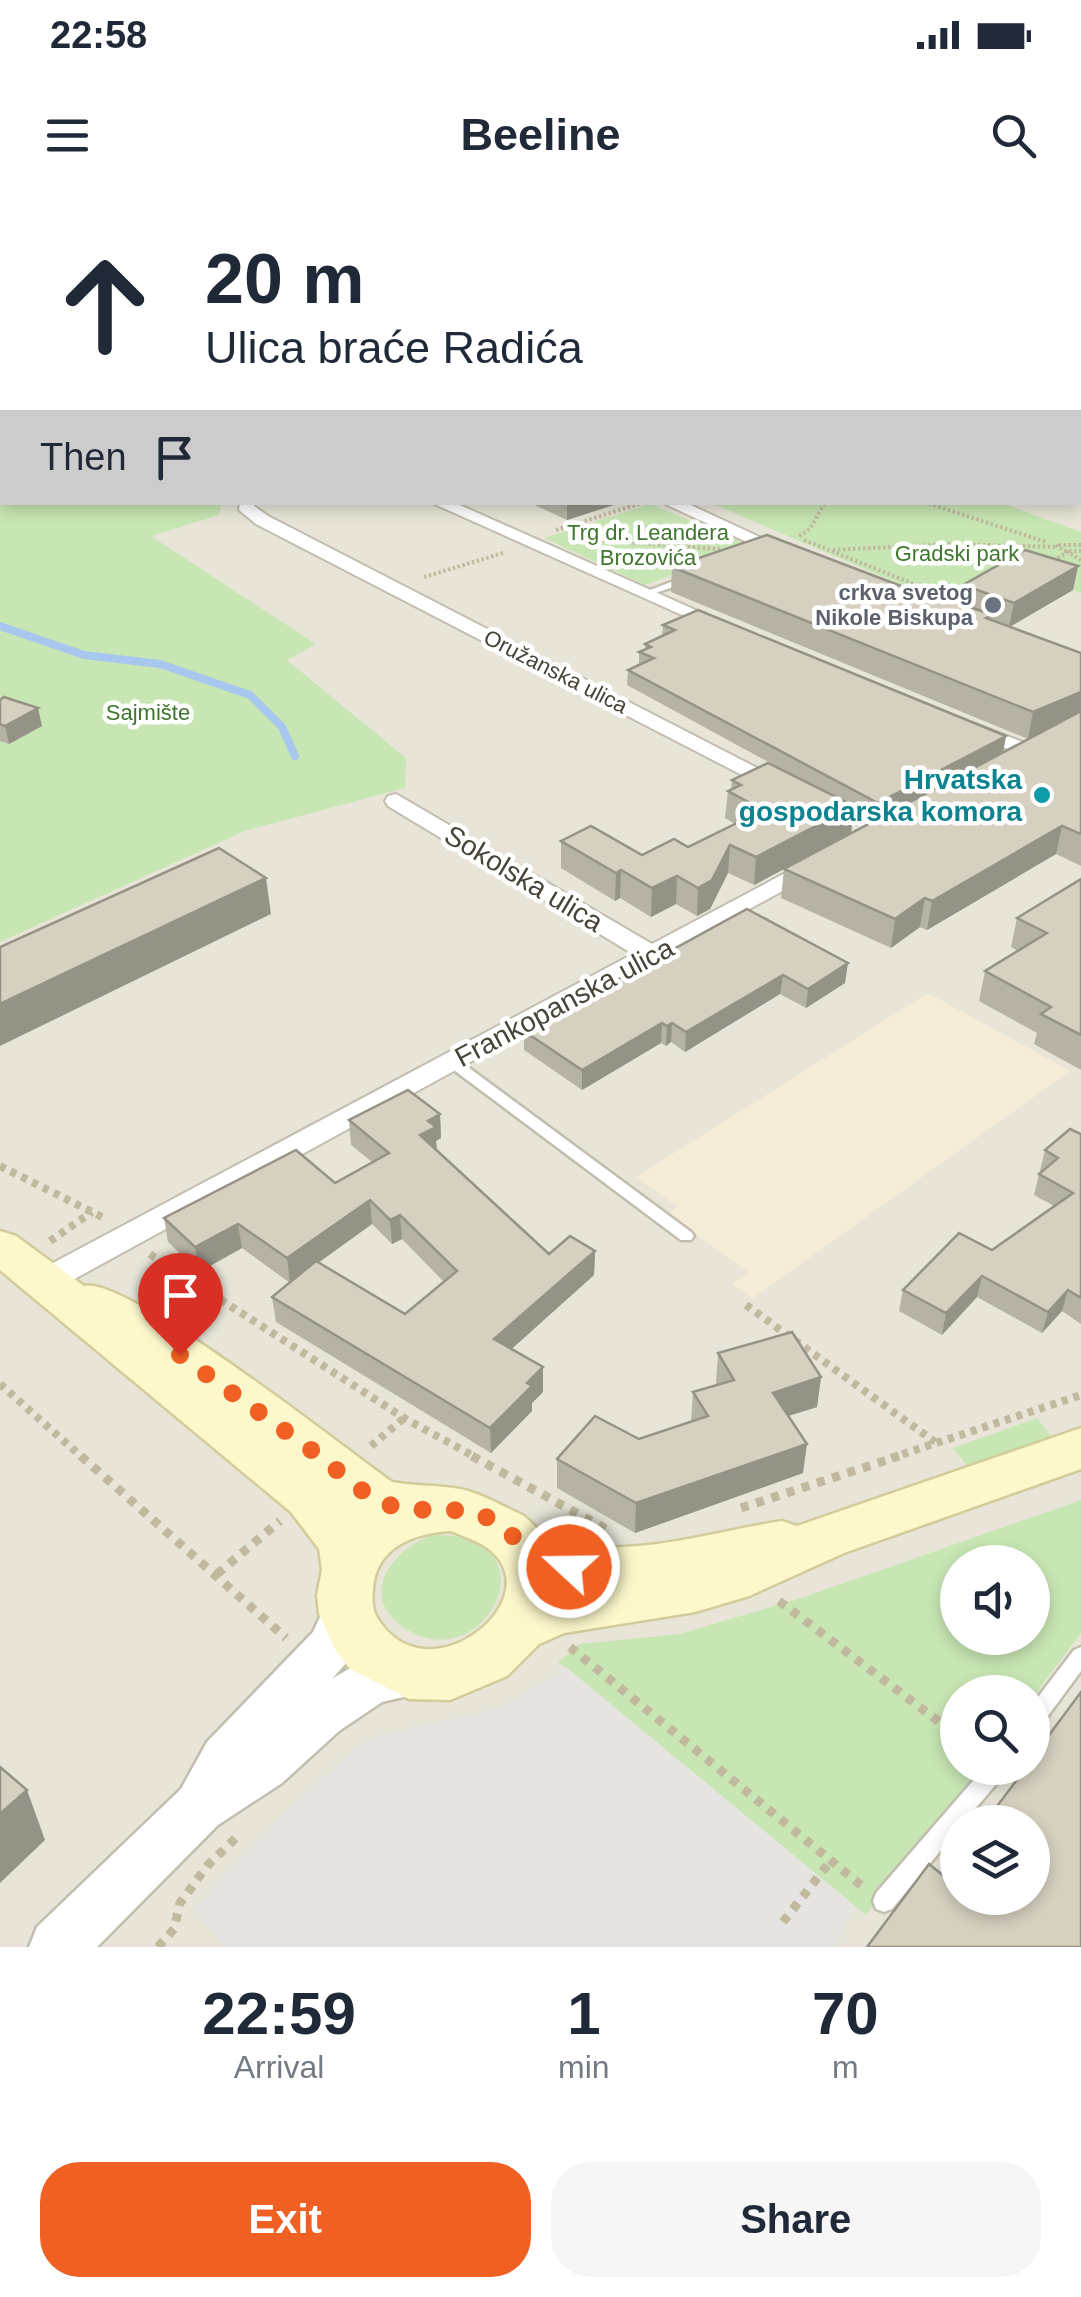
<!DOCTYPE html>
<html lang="en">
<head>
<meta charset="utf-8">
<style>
	:root { --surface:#fff; --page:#f6f6f7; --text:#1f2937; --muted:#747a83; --accent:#f16023 }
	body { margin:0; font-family:Arial,sans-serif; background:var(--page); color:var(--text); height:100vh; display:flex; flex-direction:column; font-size:38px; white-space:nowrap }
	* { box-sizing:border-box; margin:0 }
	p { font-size:32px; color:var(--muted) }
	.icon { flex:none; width:55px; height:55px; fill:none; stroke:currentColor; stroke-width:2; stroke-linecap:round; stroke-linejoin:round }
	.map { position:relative; height:1747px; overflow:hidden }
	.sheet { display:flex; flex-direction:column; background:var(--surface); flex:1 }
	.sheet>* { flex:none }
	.hud { position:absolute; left:0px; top:0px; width:1082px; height:305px; box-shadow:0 5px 15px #0003; background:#fff; color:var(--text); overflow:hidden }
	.controls { position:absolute; left:940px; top:1345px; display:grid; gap:20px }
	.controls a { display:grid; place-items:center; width:110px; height:110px; border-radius:50%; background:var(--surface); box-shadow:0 5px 15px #0003; font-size:50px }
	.pin { position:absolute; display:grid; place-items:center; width:85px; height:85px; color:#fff; margin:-102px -42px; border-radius:50% 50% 50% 0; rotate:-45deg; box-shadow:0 0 10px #0007 }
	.pin .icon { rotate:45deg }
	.me { position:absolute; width:110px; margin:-55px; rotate:291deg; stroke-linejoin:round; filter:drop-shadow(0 0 8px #0008) }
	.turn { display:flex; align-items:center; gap:35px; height:210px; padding:0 40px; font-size:45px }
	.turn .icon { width:130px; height:130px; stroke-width:2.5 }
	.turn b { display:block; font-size:70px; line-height:85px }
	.then { display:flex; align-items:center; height:95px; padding:0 40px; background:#0003; gap:20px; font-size:38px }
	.eta { display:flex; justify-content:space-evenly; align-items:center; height:170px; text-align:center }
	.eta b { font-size:60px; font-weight:700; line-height:70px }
	.cta { display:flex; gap:20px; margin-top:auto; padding:20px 40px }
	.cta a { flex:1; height:115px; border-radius:40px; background:var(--accent); color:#fff; font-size:40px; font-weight:700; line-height:115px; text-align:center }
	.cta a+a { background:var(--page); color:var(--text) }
	.status { display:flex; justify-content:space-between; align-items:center; height:70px; padding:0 50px; background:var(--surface); direction:ltr }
	.status svg { height:28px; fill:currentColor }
	header { display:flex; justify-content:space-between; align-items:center; height:130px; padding:0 40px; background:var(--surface); font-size:45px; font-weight:700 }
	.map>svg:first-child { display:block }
</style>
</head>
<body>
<div class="status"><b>22:58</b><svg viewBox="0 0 49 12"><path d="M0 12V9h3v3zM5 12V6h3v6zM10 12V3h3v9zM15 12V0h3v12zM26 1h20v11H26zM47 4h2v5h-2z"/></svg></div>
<header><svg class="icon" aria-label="menu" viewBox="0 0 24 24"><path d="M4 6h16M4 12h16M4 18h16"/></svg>Beeline<svg class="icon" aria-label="search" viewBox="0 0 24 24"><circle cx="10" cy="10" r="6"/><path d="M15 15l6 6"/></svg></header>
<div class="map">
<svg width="1081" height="1747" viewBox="0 0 1081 1747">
	<rect width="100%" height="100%" fill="#f4f2e9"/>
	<!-- residential -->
	<path fill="#e8e5d8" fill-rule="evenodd" d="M0 0H1081V1747H0ZM2 2H1080V302H2ZM958 1362H1032V1438H958ZM958 1492H1032V1568H958ZM958 1622H1032V1698H958Z"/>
	<!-- commercial -->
	<path fill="#f4ecd6" d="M928 793 1070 871 752 1099 732 1084 748 1072 668 1014 678 1007 636 977Z"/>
	<!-- green -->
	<g fill="#c8e6b4" fill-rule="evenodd">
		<path d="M0 228 2 302 222 303 219 315 151 336 316 444 287 460 406 558 405 588 245 631 0 742Z"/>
		<path d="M711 303H1002L1081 332V393L1021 374 958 409Z"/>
		<path d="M650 304 751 346 645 385 544 338Z"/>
		<path d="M1037 1218 1052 1237 969 1268 953 1248Z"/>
		<path d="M1081 1300V1433L1033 1497 1032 1492H958V1568H979L866 1715 558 1462 580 1444 679 1434 801 1398ZM958 1362H1032V1438H958Z"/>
		<path d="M433 1335C559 1331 486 1484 403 1427 357 1395 393 1348 433 1335Z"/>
	</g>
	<!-- parking -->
	<path fill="#e6e4e1" d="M566 1467 855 1706 835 1747H226L193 1709 288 1610 356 1548 383 1535 505 1507Z"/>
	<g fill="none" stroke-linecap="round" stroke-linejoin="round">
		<!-- stream -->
		<path stroke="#a8c7ee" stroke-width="8" d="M0 426 84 455 160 464 250 495 282 527 295 556"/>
		<!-- service casing -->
		<g stroke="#c2beaf" stroke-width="5">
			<g id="service">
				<path d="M1066 0H1081V3Z"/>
				<rect x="1080" y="215" width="1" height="4"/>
				<rect x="0" y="226" width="2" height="5"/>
				<path d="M687 376 690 377V381L650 395 642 393Z"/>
				<path d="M452 858 457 859 691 1032 694 1036 691 1040H681L447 865 445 862 447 859Z"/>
				<path d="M1081 1447V1471L1039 1528 1032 1530V1505L1074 1450Z"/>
				<path d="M984 1568H1007L1004 1575 964 1622H958V1630L892 1709 884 1712 876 1709 873 1701 876 1693Z"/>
			</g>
		</g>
		<!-- minor casing -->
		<g stroke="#c2beaf" stroke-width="4">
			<g id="minor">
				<path d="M220 0H235L236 2H222Z"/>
				<rect x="826" y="0" width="10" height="2"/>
				<rect x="0" y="215" width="2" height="9"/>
				<path d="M240 302H256L254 306 268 316 794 587 783 594 775 592 256 324 239 310Z"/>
				<path d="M430 302H453L736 428 727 434 720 432Z"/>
				<path d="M661 302H684L794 353 779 357Z"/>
				<path d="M970 522 1036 547 1040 551 1029 557 963 532 960 528 963 524Z"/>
				<path d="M396 594 652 744 808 661H824L828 666 58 1088 47 1091 36 1088 31 1080 36 1072 633 754 388 606 385 601 388 596Z"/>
			</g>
		</g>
		<!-- tertiary casing -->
		<g stroke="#c2beaf" stroke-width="5">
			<path id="tertiary" d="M345 1394 362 1400 369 1415 347 1462 332 1479C362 1459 402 1444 437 1457L444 1473 437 1489 382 1502 339 1531 282 1583 218 1625 97 1747H29L37 1727 181 1589 207 1542 313 1432 328 1400Z"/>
		</g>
		<!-- secondary casing -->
		<g stroke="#d2cb9a" stroke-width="5">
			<g id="secondary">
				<path d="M589 0H606L608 2H591Z"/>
				<rect x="0" y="10" width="2" height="10"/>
				<rect x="1080" y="130" width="1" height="12"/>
				<path d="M0 1031 16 1036 84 1086C124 1074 347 1250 392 1282 414 1286 432 1285 453 1288 475 1290 498 1304 518 1313 533 1319 537 1335 553 1340 626 1361 710 1332 782 1321L797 1326 1081 1228V1269L844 1353 749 1396 695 1412 564 1433 539 1444 507 1476 450 1500 409 1499 350 1469 336 1451 319 1414 317 1395 322 1370 319 1349 291 1312 0 1070ZM451 1331C462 1336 476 1340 486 1347 556 1395 430 1501 378 1419 372 1411 372 1398 373 1389 376 1347 414 1333 451 1331Z"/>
			</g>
		</g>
		<!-- path-far4 -->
		<path stroke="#c0b99e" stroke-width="2.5" stroke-dasharray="2.5 2.5" stroke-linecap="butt" d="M70 2 80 0"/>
		<!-- path-far3 -->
		<g stroke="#c0b99e" stroke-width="4" stroke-dasharray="2.5 2.5" stroke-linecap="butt">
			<path d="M924 302 1046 342"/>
			<path d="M556 330 645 302"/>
			<path d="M799 336 810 329 825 302"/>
			<path d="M583 339 720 349"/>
			<path d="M804 340 946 397 943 401"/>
			<path d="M1081 345H1056L1064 351H1081"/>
			<path d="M833 350 951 344 1057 347"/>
			<path d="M1049 363 1068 352 1081 360"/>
			<path d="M424 377 503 353"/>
		</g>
		<!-- path-far2 -->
		<path stroke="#c0b99e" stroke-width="5" stroke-dasharray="5 5" stroke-linecap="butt" d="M846 629 875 614"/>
		<!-- path-far1 -->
		<g stroke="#c0b99e" stroke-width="8" stroke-dasharray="6 6" stroke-linecap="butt">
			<path d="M0 966 106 1019"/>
			<path d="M50 1041 92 1012"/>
			<path d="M150 1054 404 1218 477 1258"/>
			<path d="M746 1105 935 1242"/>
			<path d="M0 1184 83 1258"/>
			<path d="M371 1246 404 1218"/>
			<path d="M891 1258 1081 1195"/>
		</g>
		<!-- path -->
		<g stroke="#c0b99e" stroke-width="9" stroke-dasharray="8 8" stroke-linecap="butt">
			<path d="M81 1256 286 1438"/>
			<path d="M472 1256 606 1329"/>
			<path d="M741 1308 899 1256"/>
			<path d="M217 1374 280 1321"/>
			<path d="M779 1401 958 1536"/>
			<path d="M570 1447 862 1686"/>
			<path d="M783 1722 829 1663"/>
			<path d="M158 1747 174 1729 180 1703 207 1666 241 1633"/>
		</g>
		<!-- service -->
		<use href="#service" fill="#fff" fill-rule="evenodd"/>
		<!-- minor -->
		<use href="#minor" fill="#fff" fill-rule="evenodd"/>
		<!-- tertiary -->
		<use href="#tertiary" fill="#fff" fill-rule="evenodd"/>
		<!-- secondary -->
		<use href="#secondary" fill="#fcf8cb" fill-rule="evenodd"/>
	</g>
	<!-- wall -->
	<g fill="#b7b3a4" fill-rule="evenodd">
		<path d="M528 302H623L567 320Z"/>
		<path d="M767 335 935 399 940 396 960 403 963 385 1025 350 1078 366 1073 390 1010 427 1081 453V666L1056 654 927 730 920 727 891 748 781 698 784 669 754 685 728 673 710 709 697 716 676 704 651 717 620 698 615 701 561 668V641L591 626 642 655 674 639 688 647 735 624 725 618 728 591 731 590 732 580 768 563 794 576 627 485 628 470 639 465V452L645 450V444L662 436 663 425 698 410 1006 536 1003 552 876 620 854 608 851 633 831 644 1034 536 1028 539 671 392 672 367Z"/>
		<path d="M0 500 42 526 9 544 0 541Z"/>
		<path d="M1081 679V870L1034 844 1037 833 979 801 985 771 1018 751 1011 747 1017 718Z"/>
		<path d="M747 709 845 783 806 808 780 794 685 852 671 842 666 846 661 843 582 890 524 850V831Z"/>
		<path d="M440 914 441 938 436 941 437 951 549 1054 595 1051 594 1075 511 1149 543 1167V1192L532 1203V1211L491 1253 276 1122 272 1097 290 1083 242 1048 199 1072 168 1042 164 1018 335 983 372 962 351 945 349 920ZM372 1024 392 1044 402 1039 444 1082 405 1114 318 1063Z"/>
		<path d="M1081 934V1124L1062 1111 1042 1133 977 1097 942 1135 899 1111 903 1090 992 1050 1054 1006 1034 995 1039 974 1041 972 1040 971 1045 950Z"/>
		<path d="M718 1153 821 1177 817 1207 788 1216 803 1273 635 1333 557 1288V1259L639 1239 691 1222 693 1192 717 1185 716 1183Z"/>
	</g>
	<!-- shaded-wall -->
	<g fill="#959286">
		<path d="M567 302H623L567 320Z"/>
		<path d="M1078 366 1073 390 1009 427 1014 403Z"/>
		<path d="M1081 492V516L1028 539 1033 512Z"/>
		<path d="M38 508 42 526 9 544 5 526Z"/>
		<path d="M1006 536 1003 552 876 620 878 603Z"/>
		<path d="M854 606 851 633 754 685 756 657Z"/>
		<path d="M1062 626 1056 654 927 730 932 701Z"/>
		<path d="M730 645 728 673 710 709 697 716 698 688Z"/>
		<path d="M621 670 620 698 615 701 616 673Z"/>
		<path d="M677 676 676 704 651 717 652 688Z"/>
		<path d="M266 678 271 714 0 846V804Z"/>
		<path d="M925 698 920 727 891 748 895 719Z"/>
		<path d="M848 763 845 783 806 808 808 789Z"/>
		<path d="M783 775 780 794 685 852 686 832Z"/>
		<path d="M662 823 661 843 582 890V870Z"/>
		<path d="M672 823 671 842 666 846 667 826Z"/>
		<path d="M440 914 441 938 436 941 437 951 420 935 428 921Z"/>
		<path d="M370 1000 372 1024 290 1083 287 1058Z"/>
		<path d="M400 1015 402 1039 392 1044 390 1020Z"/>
		<path d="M238 1024 242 1048 199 1072 195 1047Z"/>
		<path d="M595 1051 594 1075 495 1164 494 1139Z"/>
		<path d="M982 1076 977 1097 942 1135 946 1113Z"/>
		<path d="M1068 1090 1062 1111 1042 1133 1048 1112Z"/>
		<path d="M543 1167V1192L532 1203V1211L491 1253 490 1228 527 1183Z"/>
		<path d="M821 1177 817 1207 769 1222 773 1193Z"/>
		<path d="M807 1244 803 1273 635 1333 636 1303Z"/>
		<path d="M27 1590 45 1640 0 1683V1614Z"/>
	</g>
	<!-- building -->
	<g fill="#d5d0bf" stroke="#959286" stroke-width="2.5">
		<path d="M857 0H1030L1051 2H857Z"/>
		<rect x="1080" y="30" width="1" height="71"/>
		<path d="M0 68H2V82L0 81Z"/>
		<path d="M1080 160 1081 161 1080 194Z"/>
		<path d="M767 335 935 399 940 396 992 415 986 418 1081 453V492L1033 512 672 367Z"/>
		<path d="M1025 350 1078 366 1014 403 963 385Z"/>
		<path d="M698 410 1006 536 878 603 628 470 654 458 639 452 651 447 645 444 675 430 663 425Z"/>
		<path d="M4 497 38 508 5 526 0 524V500Z"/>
		<path d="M1081 511V634L1062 626 932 701 925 698 895 719 784 669Z"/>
		<path d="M768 563 854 606 756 657 730 645 712 680 698 688 677 676 652 688 621 670 616 673 561 641 591 626 642 655 674 639 688 647 763 610 728 591 741 585 732 580Z"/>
		<path d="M219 648 266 678 0 804V747Z"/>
		<path d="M1081 679V835L1041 814 1051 807 985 771 1047 733 1017 718Z"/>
		<path d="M747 709 848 763 808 789 783 775 686 832 672 823 667 826 662 823 582 870 524 831Z"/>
		<path d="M408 890 440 914 428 921 436 927 420 935 549 1054 570 1036 595 1051 494 1139 543 1167 527 1183 532 1186 490 1228 272 1097 316 1061 405 1114 457 1071 400 1015 390 1020 370 1000 287 1058 238 1024 195 1047 164 1018 296 950 335 983 389 953 349 920Z"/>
		<path d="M1070 929 1081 934V1098L1068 1090 1048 1112 982 1076 946 1113 903 1090 959 1033 992 1050 1073 993 1039 974 1058 958 1045 950Z"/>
		<path d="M792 1132 821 1177 773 1193 807 1244 636 1303 557 1259 595 1216 639 1239 708 1216 693 1192 734 1180 718 1153Z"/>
		<path d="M1081 1492V1747H867L929 1664 945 1677 958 1660V1698H1032V1622H985L1026 1568H1032V1558Z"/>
		<path d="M0 1567 27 1590 0 1614Z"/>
	</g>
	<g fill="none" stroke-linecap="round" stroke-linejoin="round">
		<!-- route -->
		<path stroke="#f16023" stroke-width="18" stroke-dasharray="0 32.4" d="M180 1155C226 1189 272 1221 318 1255 338 1270 357 1290 380 1301 413 1318 452 1302 486 1317 525 1335 516 1360 569 1367"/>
	</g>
	<!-- markers -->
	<circle fill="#6b7280" stroke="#fff" stroke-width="4" cx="993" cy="405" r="10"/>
	<circle fill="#0f9aa8" stroke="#fff" stroke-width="4" cx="1042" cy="595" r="10"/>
	<g text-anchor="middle" stroke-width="9" stroke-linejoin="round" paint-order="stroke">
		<!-- far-park labels -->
		<g font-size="22" fill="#3e772d" stroke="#fff">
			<text x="648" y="340">Trg dr. Leandera<tspan x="648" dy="25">Brozovića</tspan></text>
			<text x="957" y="361">Gradski park</text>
			<text x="148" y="520">Sajmište</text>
		</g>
		<!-- far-worship labels -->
		<g font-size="22" font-weight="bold" fill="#5b616d" stroke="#fff" text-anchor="end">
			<text x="973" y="400">crkva svetog<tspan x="973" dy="25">Nikole Biskupa</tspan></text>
		</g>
		<!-- far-street labels -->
		<g font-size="22" fill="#474438" stroke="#fff">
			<text transform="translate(556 471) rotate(27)" y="8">Oružanska ulica</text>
		</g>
		<!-- culture labels -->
		<g font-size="28" font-weight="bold" fill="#0d838f" stroke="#fff" text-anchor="end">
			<text x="1022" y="589">Hrvatska<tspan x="1022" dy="32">gospodarska komora</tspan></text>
		</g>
		<!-- street labels -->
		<g font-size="28" fill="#474438" stroke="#fff">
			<text transform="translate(524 678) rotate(31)" y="10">Sokolska ulica</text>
			<text transform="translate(564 802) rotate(-28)" y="10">Frankopanska ulica</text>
		</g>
	</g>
</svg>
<div class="controls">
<a><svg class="icon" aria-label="sound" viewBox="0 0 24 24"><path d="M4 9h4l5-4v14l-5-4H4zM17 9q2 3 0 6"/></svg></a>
<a><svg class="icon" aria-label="search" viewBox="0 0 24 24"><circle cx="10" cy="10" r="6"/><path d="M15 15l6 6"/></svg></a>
<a><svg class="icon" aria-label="layers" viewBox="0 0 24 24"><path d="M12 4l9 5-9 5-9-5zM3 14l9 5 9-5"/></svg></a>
</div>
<div class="pin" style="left:180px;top:1155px;background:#d93025"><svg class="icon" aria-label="arrive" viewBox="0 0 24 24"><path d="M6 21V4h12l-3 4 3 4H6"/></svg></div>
<svg class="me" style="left:569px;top:1367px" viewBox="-20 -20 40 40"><circle r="17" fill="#f16023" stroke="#fff" stroke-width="3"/><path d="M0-11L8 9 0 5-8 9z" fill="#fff"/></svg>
<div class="hud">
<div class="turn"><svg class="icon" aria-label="ahead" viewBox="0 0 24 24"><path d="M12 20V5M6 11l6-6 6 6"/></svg><div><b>20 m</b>Ulica braće Radića</div></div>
<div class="then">Then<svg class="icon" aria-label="arrive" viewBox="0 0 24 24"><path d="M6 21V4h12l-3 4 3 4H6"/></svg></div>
</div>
</div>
<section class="sheet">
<div class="eta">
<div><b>22:59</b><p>Arrival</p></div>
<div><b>1</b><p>min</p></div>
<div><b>70</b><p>m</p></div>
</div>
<div class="cta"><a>Exit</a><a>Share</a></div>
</section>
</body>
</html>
